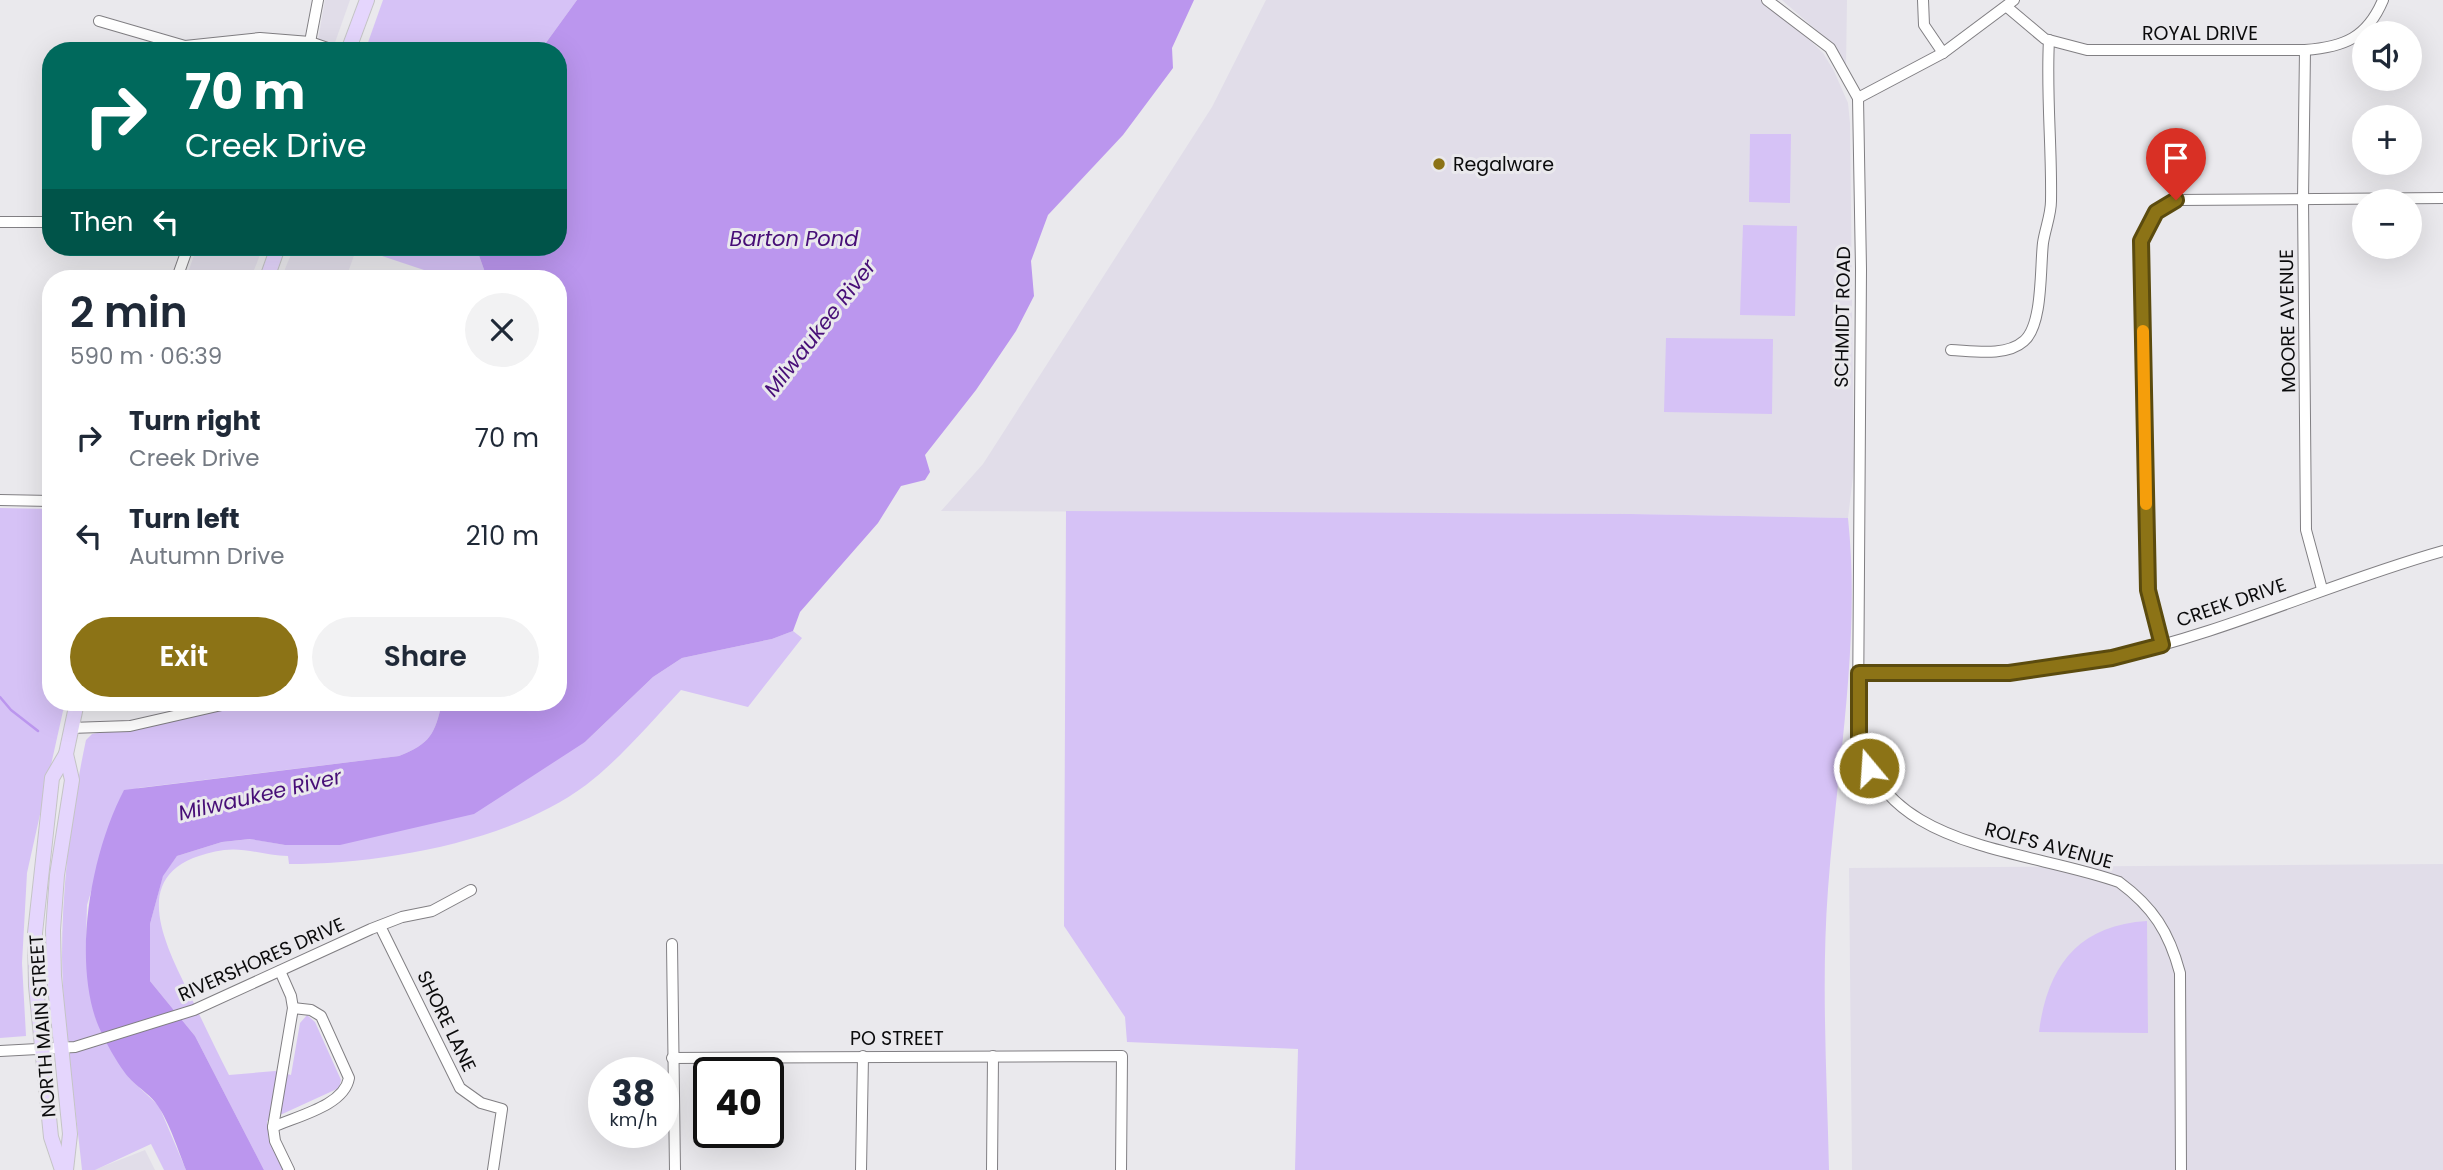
<!DOCTYPE html>
<html lang="en">
<head>
<meta charset="utf-8">
<style>
	:root { --surface:#fff; --page:#f2f2f3; --text:#1f2937; --muted:#747a83; --accent:#8c7316 }
	body { margin:0; font-family:Poppins,sans-serif; background:var(--page); color:var(--text); height:100vh; display:flex; flex-direction:column; font-size:26px; white-space:nowrap }
	* { box-sizing:border-box; margin:0 }
	p { font-size:23px; color:var(--muted) }
	.icon { flex:none; width:38px; height:38px; fill:none; stroke:currentColor; stroke-width:2; stroke-linecap:round; stroke-linejoin:round }
	.map { position:relative; flex:1; overflow:hidden }
	.details { position:absolute; left:42px; top:270px; width:525px; height:441px; display:flex; flex-direction:column; background:var(--surface); border-radius:28px; box-shadow:0 7px 28px #0002 }
	.details>* { flex:none }
	.banner { position:absolute; left:42px; top:42px; width:525px; height:214px; border-radius:28px; box-shadow:0 7px 28px #0002; background:#00695c; color:#fff; overflow:hidden }
	.controls { position:absolute; left:2352px; top:21px; display:grid; gap:14px }
	.controls a { display:grid; place-items:center; width:70px; height:70px; border-radius:50%; background:var(--surface); box-shadow:0 7px 28px #0002; font-size:35px }
	.speed { position:absolute; left:588px; top:1057px; display:flex; gap:14px; font-size:35px; font-weight:700; text-align:center }
	.speed>* { display:grid; place-content:center; width:91px; height:91px; border-radius:50%; background:var(--surface); box-shadow:0 7px 28px #0002; line-height:1 }
	.speed small { font-size:18px; font-weight:400 }
	.speed .limit { border:4px solid #111; border-radius:10px; background:#fff; color:#111 }
	.pin { position:absolute; display:grid; place-items:center; width:60px; height:60px; color:#fff; margin:-72px -30px; border-radius:50% 50% 50% 0; rotate:-45deg; box-shadow:0 0 7px #0007 }
	.pin .icon { rotate:45deg }
	.me { position:absolute; width:77px; margin:-38px; rotate:342deg; stroke-linejoin:round; filter:drop-shadow(0 0 5px #0008) }
	.turn { display:flex; align-items:center; gap:24px; height:147px; padding:0 28px; font-size:32px }
	.turn .icon { width:91px; height:91px; stroke-width:2.5 }
	.turn b { display:block; font-size:49px; line-height:60px }
	.then { display:flex; align-items:center; height:66px; padding:0 28px; background:#0003; gap:14px; font-size:26px }
	.round { display:grid; place-items:center; flex:none; width:74px; height:74px; border-radius:37px; background:var(--page) }
	.overview { display:flex; align-items:center; justify-content:space-between; height:119px; padding:0 28px }
	h1 { font-size:42px; font-weight:600; line-height:52px }
	.action { display:flex; gap:14px; margin-top:auto; padding:14px 28px }
	.action a { flex:1; height:80px; border-radius:42px; background:var(--accent); color:#fff; font-size:28px; font-weight:600; line-height:80px; text-align:center }
	.action a+a { background:var(--page); color:var(--text) }
	ul { padding:0; list-style:none }
	li { display:flex; align-items:center; gap:21px; height:98px; padding:0 28px }
	li div { flex:1 }
	li b { display:block; font-size:26px }
	li em { font-style:normal }
	.map>svg:first-child { display:block }
</style>
</head>
<body>
<div class="map">
<svg width="2443" height="1170" viewBox="0 0 2443 1170">
	<rect width="100%" height="100%" fill="#eae9ed"/>
	<!-- built -->
	<g fill="#e1dde9">
		<path d="M325 0H350L332 51H316Z"/>
		<path d="M1266 0H1763L1791 22 1823 53 1834 71 1848 103 1850 123 1854 468 1848 518 1631 514 941 511 983 464 1212 107Z"/>
		<path d="M1782 0H1847L1846 68 1821 34Z"/>
		<path d="M197 247H263L251 278H186Z"/>
		<path d="M294 247H357L346 278H295L283 274Z"/>
		<path d="M2443 864V1170H1852L1849 868Z"/>
		<path d="M145 1150 155 1170H94Z"/>
	</g>
	<!-- green -->
	<g fill="#d6c2f6">
		<path d="M383 0H577L540 51H365Z"/>
		<path d="M1750 134H1791L1790 203 1749 202Z"/>
		<path d="M1743 225 1797 226 1795 316 1740 315Z"/>
		<path d="M378 247H476L487 278H421L424 270 382 256 384 249Z"/>
		<path d="M1666 338 1773 339 1772 414 1664 412Z"/>
		<path d="M0 508 51 509V702H65L27 873 22 963 26 1036 0 1038Z"/>
		<path d="M1066 511 1631 514 1848 518C1861 641 1837 766 1828 889 1821 982 1827 1077 1829 1170H1295L1298 1049 1127 1042 1125 1017 1064 926Z"/>
		<path d="M793 631 802 638 748 707 681 690C651 722 621 758 586 785 510 842 382 864 289 864L288 856C267 856 245 847 224 850 127 865 159 933 189 993 202 1020 215 1048 229 1075L275 1071 291 1075 300 1023 307 1015 315 1022 341 1080 339 1088 267 1121 269 1141 283 1170H264L195 1036 150 981V924L163 875 177 856 222 842 251 839 285 845 585 742 653 677 682 658 772 639Z"/>
		<path d="M251 702H442C435 734 430 744 399 756L138 788 99 865 87 905 86 939 91 993 96 1020 129 1078 159 1106 186 1170H164L151 1144 95 1170H82C75 1100 63 1028 62 957 62 886 71 810 86 740L92 734 197 715Z"/>
		<path d="M2147 921 2148 1033 2039 1032C2047 967 2078 925 2147 921Z"/>
	</g>
	<!-- water -->
	<path fill="#bb96ee" d="M577 0H1194L1172 48 1173 68 1123 135 1048 215 1031 261 1034 296 1016 331 976 390 925 455 930 472 925 480 901 486 878 523 800 612 793 631 772 639 682 658 653 677 585 742 474 814 340 845H285L250 839 222 842 177 856 163 876 150 924V981L195 1036 264 1170H186C179 1152 169 1122 158 1106 152 1096 140 1089 131 1080 118 1066 103 1038 96 1020 73 953 92 851 124 790L399 756C430 744 435 734 442 702H558V278H487L476 247H558V51H540Z"/>
	<g fill="none" stroke-linecap="round" stroke-linejoin="round">
		<!-- stream -->
		<path stroke="#bb96ee" stroke-width="2.5" d="M0 697 11 710 38 731"/>
		<!-- minor casing -->
		<g stroke="#817f83" stroke-width="12">
			<g id="minor">
				<path d="M1767 0 1830 48 1858 98 1861 269 1858 716C1864 850 2022 847 2119 882 2153 907 2169 932 2180 973L2181 1170"/>
				<path d="M1923 0 1924 25 1943 53"/>
				<path d="M2007 7 2045 39 2087 50H2305C2344 47 2367 38 2383 0"/>
				<path d="M99 21 185 46 260 38 310 42 336 51"/>
				<path d="M310 42 318 0"/>
				<path d="M2305 50 2303 199 2306 530 2322 589"/>
				<path d="M1858 98 1943 53 2014 0"/>
				<path d="M0 222H51"/>
				<path d="M177 278 188 247"/>
				<path d="M1951 350C1973 351 2006 357 2024 341 2043 325 2040 268 2043 243 2045 229 2051 215 2051 201 2052 147 2046 94 2049 40"/>
				<path d="M0 500 51 501"/>
				<path d="M2162 645 2148 590 2142 241 2156 212 2176 200 2443 198"/>
				<path d="M1859 673C1944 674 2030 676 2113 657 2226 633 2332 582 2443 551"/>
				<path d="M70 728 130 726 235 702"/>
				<path d="M380 926 460 1088 481 1103 502 1109 493 1170"/>
				<path d="M672 944 675 1170"/>
				<path d="M280 971 291 996 293 1008 273 1127 275 1141 289 1170"/>
				<path d="M0 1051 75 1047 194 1010 371 929 402 917 432 911 471 890"/>
				<path d="M672 1058 1122 1056 1121 1170"/>
				<path d="M273 1127C297 1116 344 1106 349 1078L321 1016 311 1010 293 1008"/>
				<path d="M861 1170 863 1056"/>
				<path d="M992 1170 993 1056"/>
			</g>
		</g>
		<!-- major casing -->
		<g stroke="#c4c4c5" stroke-width="16">
			<g id="major">
				<path d="M348 51 367 0"/>
				<path d="M267 278 278 247"/>
				<path d="M62 1170 51 1137 36 986 35 933 52 778 66 754"/>
				<path d="M66 1170 70 1134 54 976 53 930 57 875 72 780 66 754 77 702"/>
			</g>
		</g>
		<!-- minor -->
		<use href="#minor" stroke="#fff" stroke-width="10"/>
		<!-- major -->
		<use href="#major" stroke="#e5d6fd" stroke-width="14"/>
	</g>
	<g fill="none" stroke-linecap="round" stroke-linejoin="round">
		<!-- route casing -->
		<g stroke="#5b4b0e" stroke-width="18">
			<path id="route" d="M1869 768 1859 737V673H2009L2112 658 2162 645 2148 590 2141 241 2156 212 2176 200"/>
		</g>
		<!-- route -->
		<use href="#route" stroke="#8c7316" stroke-width="12"/>
		<!-- slow -->
		<path stroke="#f59e0b" stroke-width="12" d="M2143 331 2146 504"/>
	</g>
	<!-- markers -->
	<circle fill="#8c7316" stroke="#eae9ed" stroke-width="2.5" cx="1439" cy="164" r="7"/>
	<g text-anchor="middle" stroke-width="6" stroke-linejoin="round" paint-order="stroke">
		<!-- street labels -->
		<g font-size="19" fill="#0b0b0c" stroke="#eae9ed">
			<text x="2200" y="40">ROYAL DRIVE</text>
			<text transform="translate(1842 317) rotate(-89)" y="7">SCHMIDT ROAD</text>
			<text transform="translate(2287 321) rotate(-91)" y="7">MOORE AVENUE</text>
			<text transform="translate(2231 602) rotate(-19)" y="7">CREEK DRIVE</text>
			<text transform="translate(2049 845) rotate(15)" y="7">ROLFS AVENUE</text>
			<text transform="translate(261 959) rotate(-24)" y="7">RIVERSHORES DRIVE</text>
			<text transform="translate(447 1021) rotate(64)" y="7">SHORE LANE</text>
			<text transform="translate(42 1026) rotate(-94)" y="7">NORTH MAIN STREET</text>
			<text x="897" y="1045">PO STREET</text>
		</g>
		<!-- poi labels -->
		<g font-size="19" fill="#0b0b0c" stroke="#eae9ed" text-anchor="start">
			<text x="1453" y="171">Regalware</text>
		</g>
		<!-- water labels -->
		<g font-size="21" font-style="italic" fill="#470e77" stroke="#eae9ed">
			<text x="794" y="246">Barton Pond</text>
			<text transform="translate(820 328) rotate(-52)" y="7">Milwaukee River</text>
			<text transform="translate(260 795) rotate(-13)" y="7">Milwaukee River</text>
		</g>
	</g>
</svg>
<div class="controls">
<a><svg class="icon" aria-label="sound" viewBox="0 0 24 24"><path d="M4 9h4l5-4v14l-5-4H4zM17 9q2 3 0 6"/></svg></a>
<a>+</a>
<a>−</a>
</div>
<div class="speed"><div>38<small>km/h</small></div><div class="limit">40</div></div>
<div class="pin" style="left:2176px;top:200px;background:#d93025"><svg class="icon" aria-label="arrive" viewBox="0 0 24 24"><path d="M6 21V4h12l-3 4 3 4H6"/></svg></div>
<svg class="me" style="left:1869px;top:768px" viewBox="-20 -20 40 40"><circle r="17" fill="#8c7316" stroke="#fff" stroke-width="3"/><path d="M0-11L8 9 0 5-8 9z" fill="#fff"/></svg>
<div class="banner">
<div class="turn"><svg class="icon" aria-label="right" viewBox="0 0 24 24"><path d="M7 20v-9h11M14 6l5 5-5 5"/></svg><div><b>70 m</b>Creek Drive</div></div>
<div class="then">Then<svg class="icon" aria-label="left" viewBox="0 0 24 24"><path d="M17 20v-9H6M10 6l-5 5 5 5"/></svg></div>
</div>
<section class="details">
<div class="overview"><div><h1>2 min</h1><p>590 m · 06:39</p></div><a class="round"><svg class="icon" aria-label="close" viewBox="0 0 24 24"><path d="M6 6l12 12M18 6L6 18"/></svg></a></div>
<ul>
<li><svg class="icon" aria-label="right" viewBox="0 0 24 24"><path d="M7 20v-9h11M14 6l5 5-5 5"/></svg><div><b>Turn right</b><p>Creek Drive</p></div><em>70 m</em></li>
<li><svg class="icon" aria-label="left" viewBox="0 0 24 24"><path d="M17 20v-9H6M10 6l-5 5 5 5"/></svg><div><b>Turn left</b><p>Autumn Drive</p></div><em>210 m</em></li>
</ul>
<div class="action"><a>Exit</a><a>Share</a></div>
</section>
</div>
</body>
</html>
